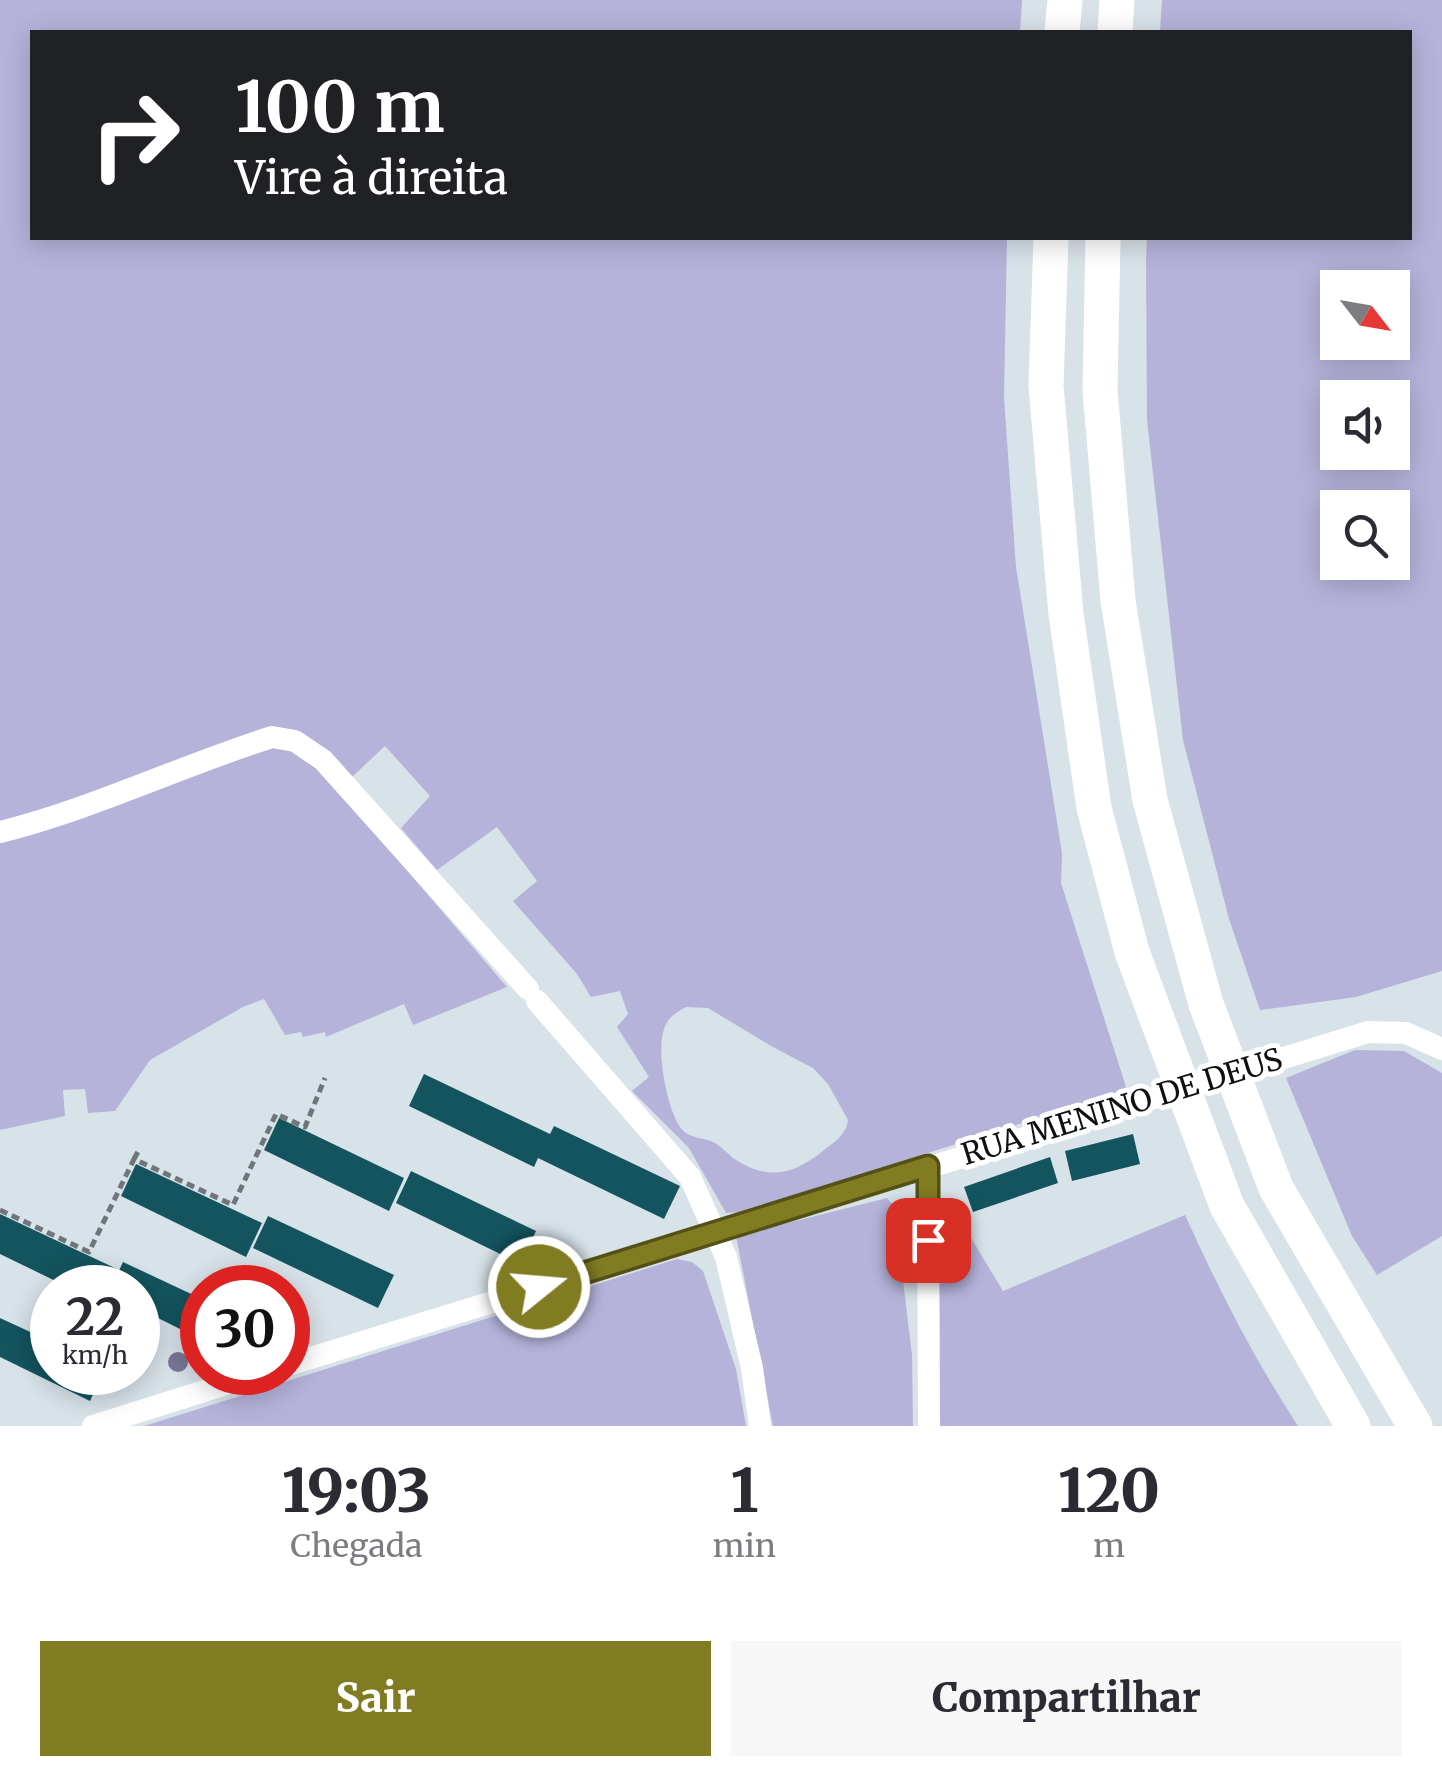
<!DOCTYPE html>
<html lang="pt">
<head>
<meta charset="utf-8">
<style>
	:root { --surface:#fff; --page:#f7f7f7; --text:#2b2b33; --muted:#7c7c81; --accent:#817c22 }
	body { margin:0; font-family:Merriweather,serif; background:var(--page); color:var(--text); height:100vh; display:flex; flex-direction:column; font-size:38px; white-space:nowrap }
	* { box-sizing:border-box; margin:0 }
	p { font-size:32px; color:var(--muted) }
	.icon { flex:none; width:55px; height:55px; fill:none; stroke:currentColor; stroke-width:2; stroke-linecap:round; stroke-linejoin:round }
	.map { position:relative; height:1426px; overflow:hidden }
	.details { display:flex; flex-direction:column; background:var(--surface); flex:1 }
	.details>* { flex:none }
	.banner { position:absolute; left:30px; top:30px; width:1382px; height:210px; border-radius:0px; box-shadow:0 5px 25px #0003; background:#202124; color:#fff; overflow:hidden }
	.needle { width:65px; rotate:121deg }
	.tools { position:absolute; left:1320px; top:270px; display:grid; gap:20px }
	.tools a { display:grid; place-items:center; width:90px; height:90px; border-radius:0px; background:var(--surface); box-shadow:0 5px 25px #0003; font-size:50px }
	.speed { position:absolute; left:30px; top:1265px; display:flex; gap:20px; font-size:50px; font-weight:700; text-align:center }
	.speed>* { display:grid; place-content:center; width:130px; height:130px; border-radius:50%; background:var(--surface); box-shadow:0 5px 25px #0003; line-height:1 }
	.speed small { font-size:25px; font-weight:400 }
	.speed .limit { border:15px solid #d22; background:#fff; color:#111 }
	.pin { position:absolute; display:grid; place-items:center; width:85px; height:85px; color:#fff; margin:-42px; border-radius:20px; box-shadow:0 5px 15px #0006 }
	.me { position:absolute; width:110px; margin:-55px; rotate:73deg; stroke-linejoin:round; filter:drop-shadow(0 0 8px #0008) }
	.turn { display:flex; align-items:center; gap:35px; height:210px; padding:0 40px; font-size:45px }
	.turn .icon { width:130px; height:130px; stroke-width:2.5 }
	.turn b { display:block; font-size:70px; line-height:85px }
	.eta { display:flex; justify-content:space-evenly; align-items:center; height:170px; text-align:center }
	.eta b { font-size:60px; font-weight:800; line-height:70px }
	.primary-button { display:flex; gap:20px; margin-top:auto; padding:20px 40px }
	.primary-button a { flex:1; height:115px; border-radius:0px; background:var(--accent); color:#fff; font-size:40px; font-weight:800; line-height:115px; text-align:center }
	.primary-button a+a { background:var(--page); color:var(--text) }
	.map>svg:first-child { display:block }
</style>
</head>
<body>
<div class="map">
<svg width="1442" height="1426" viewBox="0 0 1442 1426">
	<rect width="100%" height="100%" fill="#d8e2e9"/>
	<!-- green -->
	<g fill="#b5b3da" fill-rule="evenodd">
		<path d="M0 0H1022L1020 32H32V238H1007L1004 398 1016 567 1062 853 1061 883 1127 1090 741 1212 726 1213 689 1148 632 1091 649 1077 617 1027 628 1014 620 991 591 997 577 974 513 901 537 881 497 827 437 870 401 828 430 796 385 746 338 790 507 987 413 1025 404 1004 326 1037 325 1032 303 1037 301 1032 285 1035 264 999 243 1007 150 1060 115 1111 88 1113 85 1089 63 1090 65 1116 0 1130ZM686 1007 708 1008 771 1046 813 1068 828 1084 848 1120C846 1137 831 1144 819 1154 789 1177 764 1179 733 1158 727 1153 722 1147 715 1143 704 1137 688 1139 680 1127 667 1107 656 1052 664 1029 668 1017 675 1013 686 1007Z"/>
		<path d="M1162 0H1442V971L1356 997 1260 1010 1229 919 1183 740 1147 420 1146 259 1147 238H1410V32H1160ZM1338 288H1392V342H1338ZM1338 398H1392V452H1338ZM1338 508H1392V562H1338Z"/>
		<path d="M1355 1050 1404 1051 1442 1073V1236L1377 1275 1352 1236 1286 1078Z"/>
		<path d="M887 1198 894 1206 912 1355 913 1426H773L736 1236Z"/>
		<path d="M1185 1215C1218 1288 1254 1359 1298 1426H939L938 1271 943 1242 971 1238 1003 1291Z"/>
		<path d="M677 1259 692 1262 703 1271 736 1369 746 1426H144Z"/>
	</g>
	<!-- building -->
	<g fill="#13545e">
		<path d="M424 1074 550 1134 554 1126 680 1186 664 1219 538 1158 534 1167 409 1106Z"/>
		<path d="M279 1118 404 1178 389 1211 264 1150Z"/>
		<path d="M1133 1134 1140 1164 1072 1181 1065 1151Z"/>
		<path d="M1050 1157 1058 1183 973 1212 964 1187Z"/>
		<path d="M136 1164 262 1223 246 1257 121 1196Z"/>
		<path d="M411 1171 536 1231 521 1264 396 1203Z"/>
		<path d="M0 1214 117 1269 108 1288H70L0 1254Z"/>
		<path d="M268 1216 394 1275 378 1308 253 1248Z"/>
		<path d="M123 1262 202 1299V1340L138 1308V1288H111Z"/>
		<path d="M0 1318 52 1342V1372H103L90 1401 0 1357Z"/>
	</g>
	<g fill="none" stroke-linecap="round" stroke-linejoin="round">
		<!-- path -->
		<g stroke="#6f7579" stroke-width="5" stroke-dasharray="8 5" stroke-linecap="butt">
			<path d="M134 1159 140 1148"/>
			<path d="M0 1210 89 1252 134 1159 233 1205 276 1114 305 1127 325 1078"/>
		</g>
		<!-- minor -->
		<g stroke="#fff" stroke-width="22">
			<path d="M0 832C93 809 180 766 272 737L295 741 323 760 528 989"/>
			<path d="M537 1001 690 1177 726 1257 752 1368 760 1426"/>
			<path d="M928 1166 929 1426"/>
			<path d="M288 1365 1368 1032 1406 1033 1442 1049"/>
			<path d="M93 1426 265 1372"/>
		</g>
		<!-- trunk -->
		<g stroke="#fff" stroke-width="35">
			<path d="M1062 32 1065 0"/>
			<path d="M1115 32 1117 0"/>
			<path d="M1051 238 1046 386 1066 614 1094 808 1132 952 1227 1206 1353 1426"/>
			<path d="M1103 238 1100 390 1118 601 1150 800 1206 1004 1276 1188 1415 1426"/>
		</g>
	</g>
	<!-- trees -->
	<circle fill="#787798" cx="178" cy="1362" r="10"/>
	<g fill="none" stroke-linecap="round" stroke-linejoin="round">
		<!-- route casing -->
		<g stroke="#545116" stroke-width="25">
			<path id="route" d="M539 1287 928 1166V1240"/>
		</g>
		<!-- route -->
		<use href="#route" stroke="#817c22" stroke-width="18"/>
	</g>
	<g text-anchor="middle" stroke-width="10" stroke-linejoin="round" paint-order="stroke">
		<!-- street labels -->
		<g font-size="30" fill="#0e1113" stroke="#fff">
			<text transform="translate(1122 1107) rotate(-17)" y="10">RUA MENINO DE DEUS</text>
		</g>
	</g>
</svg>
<div class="tools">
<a><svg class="needle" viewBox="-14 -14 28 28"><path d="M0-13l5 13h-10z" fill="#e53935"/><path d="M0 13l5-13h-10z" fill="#7c7c81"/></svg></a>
<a><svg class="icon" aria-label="sound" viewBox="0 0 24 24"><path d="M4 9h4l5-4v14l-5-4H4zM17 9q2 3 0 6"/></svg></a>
<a><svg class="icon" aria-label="search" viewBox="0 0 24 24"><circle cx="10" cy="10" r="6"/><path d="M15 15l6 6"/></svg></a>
</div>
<div class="speed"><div>22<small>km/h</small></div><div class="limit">30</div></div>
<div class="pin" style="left:928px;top:1240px;background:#d93025"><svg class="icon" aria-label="arrive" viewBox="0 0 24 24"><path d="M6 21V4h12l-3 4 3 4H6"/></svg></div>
<svg class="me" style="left:539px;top:1287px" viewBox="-20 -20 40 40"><circle r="17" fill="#817c22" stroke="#fff" stroke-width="3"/><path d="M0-11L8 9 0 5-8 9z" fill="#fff"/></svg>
<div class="banner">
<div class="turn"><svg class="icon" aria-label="right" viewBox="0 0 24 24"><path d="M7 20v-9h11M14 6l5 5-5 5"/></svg><div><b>100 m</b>Vire à direita</div></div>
</div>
</div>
<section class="details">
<div class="eta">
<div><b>19:03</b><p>Chegada</p></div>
<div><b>1</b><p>min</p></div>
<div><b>120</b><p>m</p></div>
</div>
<div class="primary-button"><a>Sair</a><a>Compartilhar</a></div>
</section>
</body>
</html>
